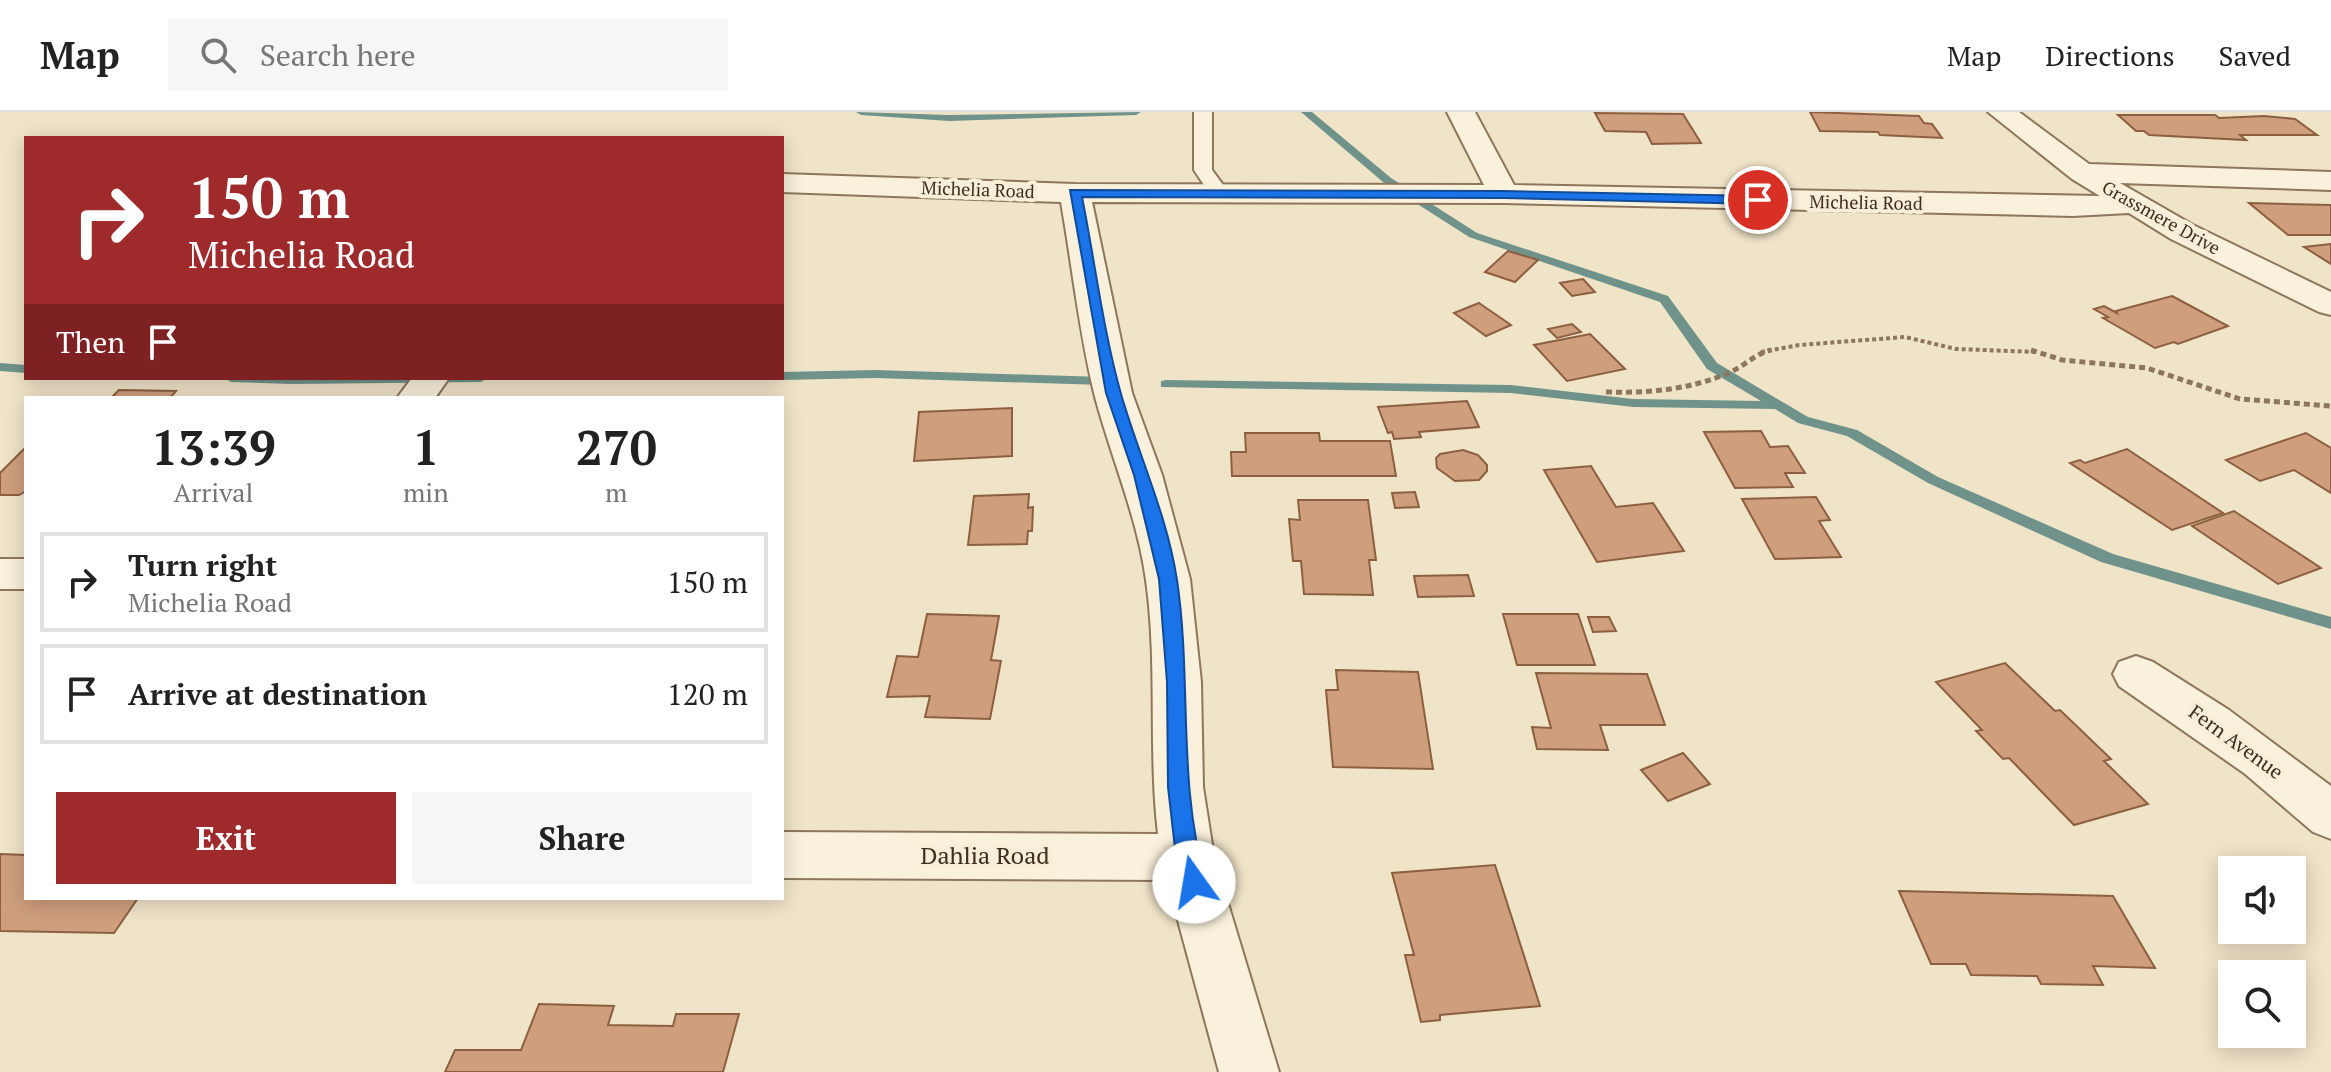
<!DOCTYPE html>
<html lang="en">
<head>
<meta charset="utf-8">
<style>
	:root { --surface:#fff; --page:#f6f6f6; --text:#222; --muted:#767676; --line:#e0e0e0; --accent:#9e2a2b }
	body { margin:0; font-family:"PT Serif",serif; background:var(--page); color:var(--text); height:100vh; display:flex; flex-direction:column; font-size:30px; white-space:nowrap }
	* { box-sizing:border-box; margin:0 }
	p { font-size:26px; color:var(--muted) }
	.icon { flex:none; width:44px; height:44px; fill:none; stroke:currentColor; stroke-width:2; stroke-linecap:round; stroke-linejoin:round }
	.map { position:relative; flex:1; overflow:hidden }
	.sheet { position:absolute; left:24px; top:284px; width:760px; height:504px; display:flex; flex-direction:column; background:var(--surface); border-radius:0px; box-shadow:0 4px 20px #0003 }
	.sheet>* { flex:none }
	.banner { position:absolute; left:24px; top:24px; width:760px; height:244px; border-radius:0px; box-shadow:0 4px 20px #0003; background:#9e2a2b; color:#fff; overflow:hidden }
	.controls { position:absolute; left:2218px; top:744px; display:grid; gap:16px }
	.controls a { display:grid; place-items:center; width:88px; height:88px; border-radius:0px; background:var(--surface); box-shadow:0 4px 20px #0003; font-size:40px }
	.pin { position:absolute; display:grid; place-items:center; width:68px; height:68px; color:#fff; margin:-34px; border:4px solid #fff; border-radius:50%; box-shadow:0 2px 8px #0007 }
	.me { position:absolute; width:88px; margin:-44px; rotate:347deg; stroke-linejoin:round; filter:drop-shadow(0 0 6px #0008) }
	.turn { display:flex; align-items:center; gap:28px; height:168px; padding:0 32px; font-size:36px }
	.turn .icon { width:104px; height:104px; stroke-width:2.5 }
	.turn b { display:block; font-size:56px; line-height:68px }
	.then { display:flex; align-items:center; height:76px; padding:0 32px; background:#0003; gap:16px; font-size:30px }
	.eta { display:flex; justify-content:space-evenly; align-items:center; height:136px; text-align:center }
	.eta b { font-size:48px; font-weight:700; line-height:56px }
	.button { display:flex; gap:16px; margin-top:auto; padding:16px 32px }
	.button a { flex:1; height:92px; border-radius:0px; background:var(--accent); color:#fff; font-size:32px; font-weight:700; line-height:92px; text-align:center }
	.button a+a { background:var(--page); color:var(--text) }
	ul { padding:0; list-style:none }
	li { display:flex; align-items:center; gap:24px; height:100px; margin:0 16px 12px; padding:0 16px; border:4px solid var(--line); border-radius:0px }
	li div { flex:1 }
	li b { display:block; font-size:30px }
	li em { font-style:normal }
	header { display:flex; align-items:center; gap:48px; box-sizing:border-box; height:112px; padding:0 40px; background:var(--surface); border-bottom:2px solid var(--line) }
	header strong { font-size:38px }
	nav { display:flex; gap:44px; margin-inline-start:auto; font-size:28px }
	.search { width:560px; height:72px; background:var(--page); display:flex; align-items:center; gap:20px; box-sizing:border-box; padding:0 28px; border-radius:0px; color:var(--muted); font-size:30px }
	.map>svg:first-child { display:block }
</style>
</head>
<body>
<header>
<strong>Map</strong>
<div class="search"><svg class="icon" aria-label="search" viewBox="0 0 24 24"><circle cx="10" cy="10" r="6"/><path d="M15 15l6 6"/></svg>Search here</div>
<nav><a>Map</a><a>Directions</a><a>Saved</a></nav>
</header>
<div class="map">
<svg width="2331" height="960" viewBox="0 0 2331 960">
	<rect width="100%" height="100%" fill="#f0e4c8"/>
	<g fill="none" stroke-linecap="round" stroke-linejoin="round">
		<!-- stream -->
		<g fill="#6f938a" fill-rule="evenodd">
			<path d="M856 0 949 3 1141 0 1136 3 949 9 861 3Z"/>
			<path d="M1301 0H1312L1391 66 1477 121 1668 184 1717 251 1808 305 1857 318 1938 365 2113 442 2331 505V517L2101 450 1928 371 1847 324 1798 311 1775 297 1633 295 1511 281 1161 275V269L1166 268 1511 273 1633 287 1761 289 1707 257 1660 190 1469 125 1383 70Z"/>
			<path d="M0 251 26 253V261L0 259Z"/>
			<path d="M875 258 1102 265 1109 269 1102 273 875 266 782 268 777 266H782V260Z"/>
			<path d="M224 266H488L481 270 292 272 231 270Z"/>
		</g>
	</g>
	<!-- building -->
	<g fill="#cf9f7d" stroke="#8d5f41" stroke-width="2">
		<path d="M1810 0 1919 4 1924 11 1932 12 1942 26 1880 23 1878 20 1820 19Z"/>
		<path d="M1595 1 1683 2 1701 31 1652 32 1646 20 1605 19Z"/>
		<path d="M2118 3H2215L2219 6 2264 4 2295 7 2317 23H2240L2246 28 2149 23 2144 19H2136Z"/>
		<path d="M2249 91 2331 93V123H2288Z"/>
		<path d="M2331 132V152L2304 135Z"/>
		<path d="M1508 139 1538 148 1515 170 1485 160Z"/>
		<path d="M1583 167 1595 180 1572 184 1560 171Z"/>
		<path d="M2172 184 2228 214 2178 232 2174 230 2155 236 2103 206 2108 205 2094 197 2104 194 2117 201 2116 199Z"/>
		<path d="M1479 191 1511 213 1486 224 1454 201Z"/>
		<path d="M1572 212 1581 220 1557 226 1548 217Z"/>
		<path d="M1590 222 1625 257 1567 269 1534 233Z"/>
		<path d="M119 278 176 279 170 286H111Z"/>
		<path d="M1467 289 1479 315 1419 320 1421 325 1394 327 1392 320 1388 321 1378 295Z"/>
		<path d="M1012 296V344L914 349 919 300Z"/>
		<path d="M1761 319 1770 335 1788 334 1805 361H1785L1793 375 1735 376 1704 320Z"/>
		<path d="M1245 321H1319L1320 329H1390L1396 364H1232L1231 340H1246Z"/>
		<path d="M2306 321 2331 336V381L2294 358 2260 369 2226 348Z"/>
		<path d="M26 335V379L19 383H0V361Z"/>
		<path d="M2127 337 2223 401 2172 418 2070 351 2080 348 2085 351Z"/>
		<path d="M1463 338 1478 343 1487 353V359L1479 368 1455 369 1437 356 1436 346 1440 342Z"/>
		<path d="M1591 354 1616 395 1653 391 1684 439 1597 450 1544 358Z"/>
		<path d="M1415 380 1419 395 1395 396 1392 381Z"/>
		<path d="M1029 382 1028 396 1033 395 1032 419H1028L1027 432 968 433 974 384Z"/>
		<path d="M1816 385 1830 408 1819 409 1841 445 1775 447 1742 387Z"/>
		<path d="M1298 388H1368L1376 448H1369L1373 483 1304 482 1301 449H1293L1289 407 1300 408Z"/>
		<path d="M2234 399 2321 456 2278 472 2192 414Z"/>
		<path d="M1468 463 1474 484 1418 485 1414 464Z"/>
		<path d="M927 502 999 504 991 548 1001 549 990 607 925 605 930 584 887 585 897 544 918 545Z"/>
		<path d="M1503 502H1578L1595 553H1517Z"/>
		<path d="M1588 505H1609L1616 519 1593 520Z"/>
		<path d="M2005 551 2055 599 2060 598 2111 647 2104 649 2148 692 2074 713 2009 646 2003 647 1976 619 1982 618 1936 570Z"/>
		<path d="M1336 558 1418 560 1433 657 1333 655 1326 578H1338Z"/>
		<path d="M1536 561 1647 562 1665 613H1600L1608 638 1537 637 1532 615 1551 616Z"/>
		<path d="M1683 641 1710 672 1668 689 1641 658Z"/>
		<path d="M0 742 26 743V786H138L114 821 0 819Z"/>
		<path d="M1495 753 1540 894 1440 903V908L1421 910 1405 843H1414L1392 761Z"/>
		<path d="M1899 779 2113 784 2155 856 2093 854 2103 873 2041 872 2037 864 1971 863 1966 852H1931Z"/>
		<path d="M539 892 614 894 608 913 673 914 676 902H739L723 960H445L455 938H521Z"/>
	</g>
	<g fill="none" stroke-linecap="round" stroke-linejoin="round">
		<!-- lane casing -->
		<g stroke="#8d765c" stroke-width="4">
			<path id="lane" d="M1194 0H1212V58L1229 81 1226 85H1212L1194 58Z"/>
		</g>
		<!-- street casing -->
		<g stroke="#8d765c" stroke-width="4">
			<g id="street">
				<path d="M1447 0H1475L1514 73 2100 84 2072 67 1988 0H2019L2089 52 2331 60V78L2120 71 2193 113 2331 180V203L2319 200 2171 127 2129 101 2073 104 1504 91 1092 90 1132 281 1162 363 1190 467 1201 570 1203 675 1214 745 1279 960H1219L1167 768 782 766V720L1158 722C1148 638 1158 552 1146 468 1137 403 1110 343 1094 281 1079 219 1072 153 1061 90L782 80V62L1075 72 1484 73Z"/>
				<path d="M412 266H449L435 286H397Z"/>
				<rect x="0" y="447" width="26" height="30"/>
				<path d="M2136 544 2153 550 2229 598 2331 674V727L2313 720 2244 661 2119 574 2113 562 2119 550Z"/>
			</g>
		</g>
		<!-- path-far1 -->
		<path stroke="#8d765c" stroke-width="4" stroke-dasharray="4 3" stroke-linecap="butt" d="M1761 240 1799 233 1905 225 1956 237 2038 240"/>
		<!-- path -->
		<g stroke="#8d765c" stroke-width="5" stroke-dasharray="6 4" stroke-linecap="butt">
			<path d="M2031 238 2062 248 2147 256 2240 287 2331 294"/>
			<path d="M1606 280C1648 281 1689 278 1728 261 1744 255 1754 242 1771 238"/>
		</g>
		<!-- lane -->
		<use href="#lane" fill="#faf1dc" fill-rule="evenodd"/>
		<!-- street -->
		<use href="#street" fill="#faf1dc" fill-rule="evenodd"/>
	</g>
	<!-- route -->
	<path fill="#1a73e8" stroke="#114b97" stroke-width="2" d="M1070 78 1504 79 1758 84 1764 88 1758 92 1504 86 1082 85C1095 150 1103 218 1121 282 1139 344 1167 403 1177 468 1192 568 1177 672 1206 770L1202 777 1194 780 1186 777 1176 745 1168 675 1167 570 1159 467 1134 363 1106 281Z"/>
	<g text-anchor="middle" stroke-width="8" stroke-linejoin="round" paint-order="stroke">
		<!-- far-street labels -->
		<g font-size="18" fill="#3d2e20" stroke="#f7eed8">
			<text transform="translate(978 78) rotate(2)" y="6">Michelia Road</text>
			<text transform="translate(1866 91) rotate(1)" y="6">Michelia Road</text>
			<text transform="translate(2161 106) rotate(29)" y="6">Grassmere Drive</text>
		</g>
		<!-- street labels -->
		<g font-size="20" fill="#3d2e20" stroke="#f7eed8">
			<text transform="translate(2236 630) rotate(36)" y="7">Fern Avenue</text>
		</g>
		<!-- near-street labels -->
		<g font-size="24" fill="#3d2e20" stroke="#f7eed8">
			<text x="985" y="752">Dahlia Road</text>
		</g>
	</g>
</svg>
<div class="controls">
<a><svg class="icon" aria-label="sound" viewBox="0 0 24 24"><path d="M4 9h4l5-4v14l-5-4H4zM17 9q2 3 0 6"/></svg></a>
<a><svg class="icon" aria-label="search" viewBox="0 0 24 24"><circle cx="10" cy="10" r="6"/><path d="M15 15l6 6"/></svg></a>
</div>
<div class="pin" style="left:1758px;top:88px;background:#d93025"><svg class="icon" aria-label="arrive" viewBox="0 0 24 24"><path d="M6 21V4h12l-3 4 3 4H6"/></svg></div>
<svg class="me" style="left:1194px;top:770px" viewBox="-20 -20 40 40"><circle r="19" fill="#fff"/><path d="M0-13L10 11 0 6-10 11z" fill="#1a73e8"/></svg>
<div class="banner">
<div class="turn"><svg class="icon" aria-label="right" viewBox="0 0 24 24"><path d="M7 20v-9h11M14 6l5 5-5 5"/></svg><div><b>150 m</b>Michelia Road</div></div>
<div class="then">Then<svg class="icon" aria-label="arrive" viewBox="0 0 24 24"><path d="M6 21V4h12l-3 4 3 4H6"/></svg></div>
</div>
<section class="sheet">
<div class="eta">
<div><b>13:39</b><p>Arrival</p></div>
<div><b>1</b><p>min</p></div>
<div><b>270</b><p>m</p></div>
</div>
<ul>
<li><svg class="icon" aria-label="right" viewBox="0 0 24 24"><path d="M7 20v-9h11M14 6l5 5-5 5"/></svg><div><b>Turn right</b><p>Michelia Road</p></div><em>150 m</em></li>
<li><svg class="icon" aria-label="arrive" viewBox="0 0 24 24"><path d="M6 21V4h12l-3 4 3 4H6"/></svg><div><b>Arrive at destination</b></div><em>120 m</em></li>
</ul>
<div class="button"><a>Exit</a><a>Share</a></div>
</section>
</div>
</body>
</html>
